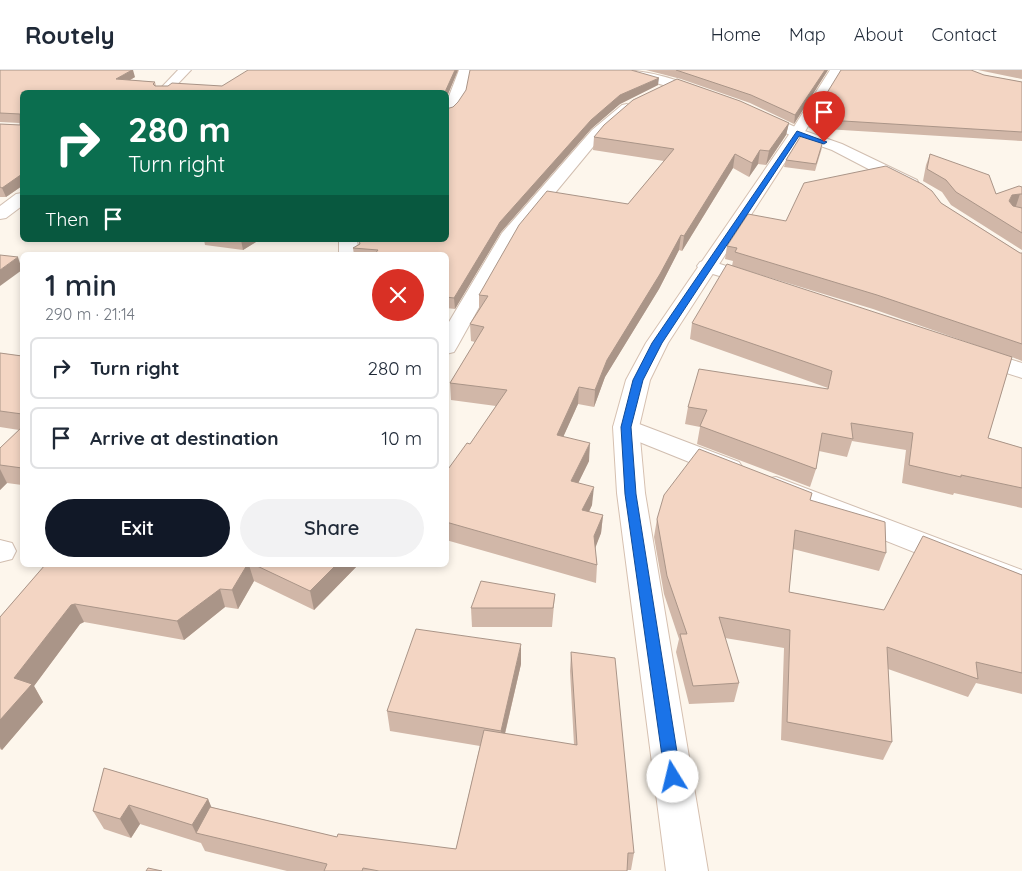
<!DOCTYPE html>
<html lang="en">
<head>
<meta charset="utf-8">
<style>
	:root { --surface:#fff; --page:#f2f2f3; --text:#1f2937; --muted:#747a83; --line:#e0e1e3; --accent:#111827 }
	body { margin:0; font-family:Quicksand,sans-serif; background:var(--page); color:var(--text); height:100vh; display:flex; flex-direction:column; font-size:19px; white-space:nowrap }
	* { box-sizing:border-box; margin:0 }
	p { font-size:16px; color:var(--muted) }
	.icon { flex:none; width:28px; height:28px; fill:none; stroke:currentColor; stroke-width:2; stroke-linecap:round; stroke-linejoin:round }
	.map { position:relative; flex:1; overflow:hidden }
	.drawer { position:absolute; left:20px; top:182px; width:429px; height:315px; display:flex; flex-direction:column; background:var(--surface); border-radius:8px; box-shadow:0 2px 8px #0003 }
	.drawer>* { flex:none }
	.hud { position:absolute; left:20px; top:20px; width:429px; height:152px; border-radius:8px; box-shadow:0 2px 8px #0003; background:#0b6e4f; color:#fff; overflow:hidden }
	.pin { position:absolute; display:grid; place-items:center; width:42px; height:42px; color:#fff; margin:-51px -21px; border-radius:50% 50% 50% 0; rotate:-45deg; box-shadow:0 0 5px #0007 }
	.pin .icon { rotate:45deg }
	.me { position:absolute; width:55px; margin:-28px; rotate:351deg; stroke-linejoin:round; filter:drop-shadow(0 0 4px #0008) }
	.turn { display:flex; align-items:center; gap:18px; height:105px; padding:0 25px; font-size:22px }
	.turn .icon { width:65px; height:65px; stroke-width:2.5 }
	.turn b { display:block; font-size:35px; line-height:42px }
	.then { display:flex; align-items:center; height:48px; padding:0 25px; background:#0003; gap:10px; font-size:19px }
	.round { display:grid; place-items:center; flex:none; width:52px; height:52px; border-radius:26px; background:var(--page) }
	.head { display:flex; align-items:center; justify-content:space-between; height:85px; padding:0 25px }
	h1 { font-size:30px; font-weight:600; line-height:38px }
	.primary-button { display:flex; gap:10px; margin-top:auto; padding:10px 25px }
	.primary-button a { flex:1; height:58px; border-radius:30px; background:var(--accent); color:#fff; font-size:20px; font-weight:600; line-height:58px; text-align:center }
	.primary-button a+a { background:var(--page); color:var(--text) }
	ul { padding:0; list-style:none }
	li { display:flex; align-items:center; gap:15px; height:62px; margin:0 10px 8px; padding:0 15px; border:2px solid var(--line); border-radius:8px }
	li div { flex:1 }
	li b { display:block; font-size:19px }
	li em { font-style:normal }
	header { display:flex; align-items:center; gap:30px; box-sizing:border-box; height:70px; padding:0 25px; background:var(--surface); border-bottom:1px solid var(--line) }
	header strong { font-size:24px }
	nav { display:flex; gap:28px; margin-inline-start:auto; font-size:18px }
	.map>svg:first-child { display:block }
</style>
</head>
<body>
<header>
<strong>Routely</strong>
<nav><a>Home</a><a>Map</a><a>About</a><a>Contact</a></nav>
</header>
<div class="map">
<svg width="1022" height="801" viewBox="0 0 1022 801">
	<rect width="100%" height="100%" fill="#fdf6ec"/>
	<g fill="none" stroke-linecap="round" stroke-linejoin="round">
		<!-- street casing -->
		<g stroke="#d1beb0" stroke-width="2">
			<g id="street">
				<path d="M178 0H191L170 22H157Z"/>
				<path d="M459 0H471C467 15 465 42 446 46V34Z"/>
				<path d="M619 0C651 0 680 11 710 22L712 25 705 29 700 28 670 17 621 3Z"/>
				<path d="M627 34 634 38 632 41 602 66 517 169 457 277 454 282 446 284V257L502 163 592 60 622 35Z"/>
				<path d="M755 39 802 60 842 74 917 110 919 114 917 118H905L832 80 792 66 750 46 748 43Z"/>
				<path d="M22 123V136L6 148 0 149V136L16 124Z"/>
				<path d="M339 170H357L359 185H339Z"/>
				<path d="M707 190 765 208 768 212 765 216 758 218 700 200 697 196 700 192Z"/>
				<path d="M974 278 1022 293V308L966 290 962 285 966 280Z"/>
				<path d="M626 349 739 392 743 398 739 404 729 407 719 404 617 363 613 357 617 351Z"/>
				<path d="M776 407 1022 500V525L766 423 762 416 766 409Z"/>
				<path d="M0 470 12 473 16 481 12 489 0 492Z"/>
			</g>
		</g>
		<!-- secondary casing -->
		<g stroke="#d6c0b0" stroke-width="2">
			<path id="secondary" d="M830 0H842L804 63 668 273 650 310 639 357 645 423 708 801H666L617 423 613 357 626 310 646 273 790 63Z"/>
		</g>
		<!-- street -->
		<use href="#street" fill="#fff" fill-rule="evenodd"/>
		<!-- secondary -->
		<use href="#secondary" fill="#fff" fill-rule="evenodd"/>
	</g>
	<!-- wall -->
	<g fill="#d1b7a8">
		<path d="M0 0 135 7 130 10 155 12 156 16H222L458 0 446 29V22H22V116L6 127H0V54L20 55V53L0 52Z"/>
		<path d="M646 0H828L794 54 750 33 681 9Z"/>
		<path d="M978 0H1022V9Z"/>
		<path d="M984 5 1022 12V71L809 58 811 49Z"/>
		<path d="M658 15 620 34 591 59 501 162 455 239 446 238V185H354L353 178 359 174 446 39Z"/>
		<path d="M789 53 786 65 766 95 758 94 749 107 733 98 682 181 679 180 659 219 605 307 594 337 578 334 563 367 589 391 578 413 592 435 589 442 603 445 601 463 595 477 597 495 596 513 446 470V402L470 374 496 336 451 330 450 313 475 272 471 271 470 254 479 240V225L628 134 664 91 593 80 594 67Z"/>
		<path d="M822 78 815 101 784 97 786 90Z"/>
		<path d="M930 84 996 124 1022 117V180L951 135 942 122 923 111 926 95Z"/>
		<path d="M941 133 1020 183H1022V291L1012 287 988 368 1022 378V438L954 423 953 425 902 413 906 380 852 371 847 387 819 381 816 399 810 417 697 374 700 357 685 354 688 337 827 319 828 318 690 269 692 253 995 282 873 239 732 196 733 191 725 189 727 176 786 151Z"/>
		<path d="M204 170H259L243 180 205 175Z"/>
		<path d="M0 283 22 286V415L7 413 0 420V378L19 360 0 357Z"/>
		<path d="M810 430 886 483 879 501 793 479 789 522 884 540 1002 497 1022 505V624L976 613 968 627 888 599 892 672 883 690 781 670 784 578 725 568 739 613 734 632 689 634 676 582 679 569 664 524 654 467 657 449Z"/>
		<path d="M45 495H358L314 540 254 511 238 539 225 537 184 570 84 552 80 554 34 616 43 632 2 680 0 679V547Z"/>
		<path d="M555 524 552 557H472L471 538Z"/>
		<path d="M571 582 634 783 631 800H627V801H287L205 781 201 773 140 754 131 768 104 759 93 741 104 698 208 729 211 737 337 767 456 779 480 676 390 661 387 641 521 594 505 664 574 675 570 601Z"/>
	</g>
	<!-- shaded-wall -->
	<g fill="#aa9588">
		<path d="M132 0H133L135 7 118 17 116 9Z"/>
		<path d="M455 0H458L446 29V22H445Z"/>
		<path d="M825 0H828L794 54 795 45Z"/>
		<path d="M659 8 658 15 620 34 591 59 501 162 455 239 454 228 500 152 591 50 620 25Z"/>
		<path d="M789 53 786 65 766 95 769 81Z"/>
		<path d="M760 80 758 94 749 107 752 93Z"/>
		<path d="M735 84 733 98 682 181 684 166Z"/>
		<path d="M22 104V116L6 127 2 118Z"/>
		<path d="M1020 124 1016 136 1004 144 1012 125Z"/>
		<path d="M681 165 679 180 659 219 605 307 594 337 595 320 607 290Z"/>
		<path d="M241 170H259L243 180Z"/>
		<path d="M18 187 22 200 0 216V200Z"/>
		<path d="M579 317 578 334 556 383 557 365Z"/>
		<path d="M590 373 589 391 570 430 571 411Z"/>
		<path d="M0 399 7 413 0 420Z"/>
		<path d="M594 417 592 435 581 458 582 440Z"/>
		<path d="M603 445 601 463 593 484 594 466Z"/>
		<path d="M247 495H249L254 511 238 539 232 520Z"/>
		<path d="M336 495H358L314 540 310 521Z"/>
		<path d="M220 519 225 537 184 570 177 551Z"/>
		<path d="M75 534 84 552 80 554 34 616 43 632 2 680 0 677V650L14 608 71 535Z"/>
		<path d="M521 574V594L501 680V661Z"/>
		<path d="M208 729 216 748 196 763 192 755Z"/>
		<path d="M129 735 140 754 131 768 120 749Z"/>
	</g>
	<!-- building -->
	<g fill="#f3d5c3" stroke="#aa9588">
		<path d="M0 0H132L116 9 155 12 153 14 155 16H168L172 13 222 16 248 0H455L445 22H22V104L2 118 0 117V54L20 55V44L0 43Z"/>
		<path d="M470 0H631L659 8 620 25 591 50 500 152 454 228 446 227V185H374L378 180 353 178 360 174 359 170H446V39L453 37 458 32 466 20Z"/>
		<path d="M676 0H825L795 45 751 25Z"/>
		<path d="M841 0H971L984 5 1022 12V62L811 49Z"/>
		<path d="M677 9 740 31 789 53 769 81 760 80 752 93 735 84 684 166 681 165 660 204 607 290 595 320 579 317 557 365 590 373 571 411 594 417 582 440 603 445 594 466 597 495 446 452V402L467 373 470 374 507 320 450 313 484 257 470 254 488 226 479 225 519 155 547 121 628 134 674 79 594 67 604 55 633 30Z"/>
		<path d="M802 64 823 71 816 94 786 90Z"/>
		<path d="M930 84 989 105 996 124 1019 116 1022 117V124H1020L1012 125 1009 131 1013 136 1022 138V163L956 122 946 110 927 99Z"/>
		<path d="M886 96 922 114 932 121 941 133 1020 183H1022V274L877 225 735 182 737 178 727 176 748 144 786 151 804 113Z"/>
		<path d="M0 185 18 187 0 200Z"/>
		<path d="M727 194 1012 287 988 368 1022 378V418L961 405V407L909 395 913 363 851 353 853 369 822 363 816 399 700 356 707 340 688 337 699 299 828 319 832 301 692 253Z"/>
		<path d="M0 283 22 286V344L0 341Z"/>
		<path d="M22 357V398L0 395V378Z"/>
		<path d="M699 379 812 423 810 430 885 452 886 483 795 460 789 522 884 540 923 466 1022 505V603L976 592 978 609 887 577 892 672 787 652 790 560 719 547 739 613 693 616 680 564H687L667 506 657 449 664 425Z"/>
		<path d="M45 495H247L232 520 220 519 177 551 75 534 71 535 14 608 32 614 0 650V547Z"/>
		<path d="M255 495H336L310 521Z"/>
		<path d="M481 511 555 524 553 538H471Z"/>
		<path d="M416 559 521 574 501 661 387 641Z"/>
		<path d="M571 582 615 588 634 783H628L627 801H379L363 798 362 801H324L327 794 196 763 210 737 337 767 338 764 456 779 484 660 577 675Z"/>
		<path d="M104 698 208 729 192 755 129 735 120 749 93 741Z"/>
		<path d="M148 798 162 801H146Z"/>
	</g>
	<!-- route -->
	<path fill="#1a73e8" stroke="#114b97" d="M797 61 827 72 824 74 799 66 662 273 643 310 631 357 636 424 681 707 678 712 673 714 667 712 665 707 625 424 621 357 633 310 652 273Z"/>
</svg>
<div class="pin" style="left:824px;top:72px;background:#d93025"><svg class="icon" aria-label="arrive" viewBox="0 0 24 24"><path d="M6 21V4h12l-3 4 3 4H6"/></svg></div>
<svg class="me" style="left:673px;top:707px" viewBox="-20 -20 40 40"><circle r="19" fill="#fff"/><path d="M0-13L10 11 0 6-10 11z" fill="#1a73e8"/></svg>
<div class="hud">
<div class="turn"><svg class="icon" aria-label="right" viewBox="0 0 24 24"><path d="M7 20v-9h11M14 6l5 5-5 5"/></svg><div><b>280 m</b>Turn right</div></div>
<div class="then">Then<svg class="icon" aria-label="arrive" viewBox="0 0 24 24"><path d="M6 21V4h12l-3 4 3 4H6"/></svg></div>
</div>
<section class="drawer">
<div class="head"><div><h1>1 min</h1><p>290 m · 21:14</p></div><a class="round" style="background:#d93025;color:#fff"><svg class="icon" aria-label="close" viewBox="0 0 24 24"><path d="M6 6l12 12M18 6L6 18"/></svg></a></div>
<ul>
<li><svg class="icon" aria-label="right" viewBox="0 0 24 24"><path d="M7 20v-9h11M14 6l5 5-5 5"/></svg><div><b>Turn right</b></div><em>280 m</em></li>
<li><svg class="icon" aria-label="arrive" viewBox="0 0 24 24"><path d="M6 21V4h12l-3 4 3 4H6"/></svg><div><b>Arrive at destination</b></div><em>10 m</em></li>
</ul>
<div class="primary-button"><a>Exit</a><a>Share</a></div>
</section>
</div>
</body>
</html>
